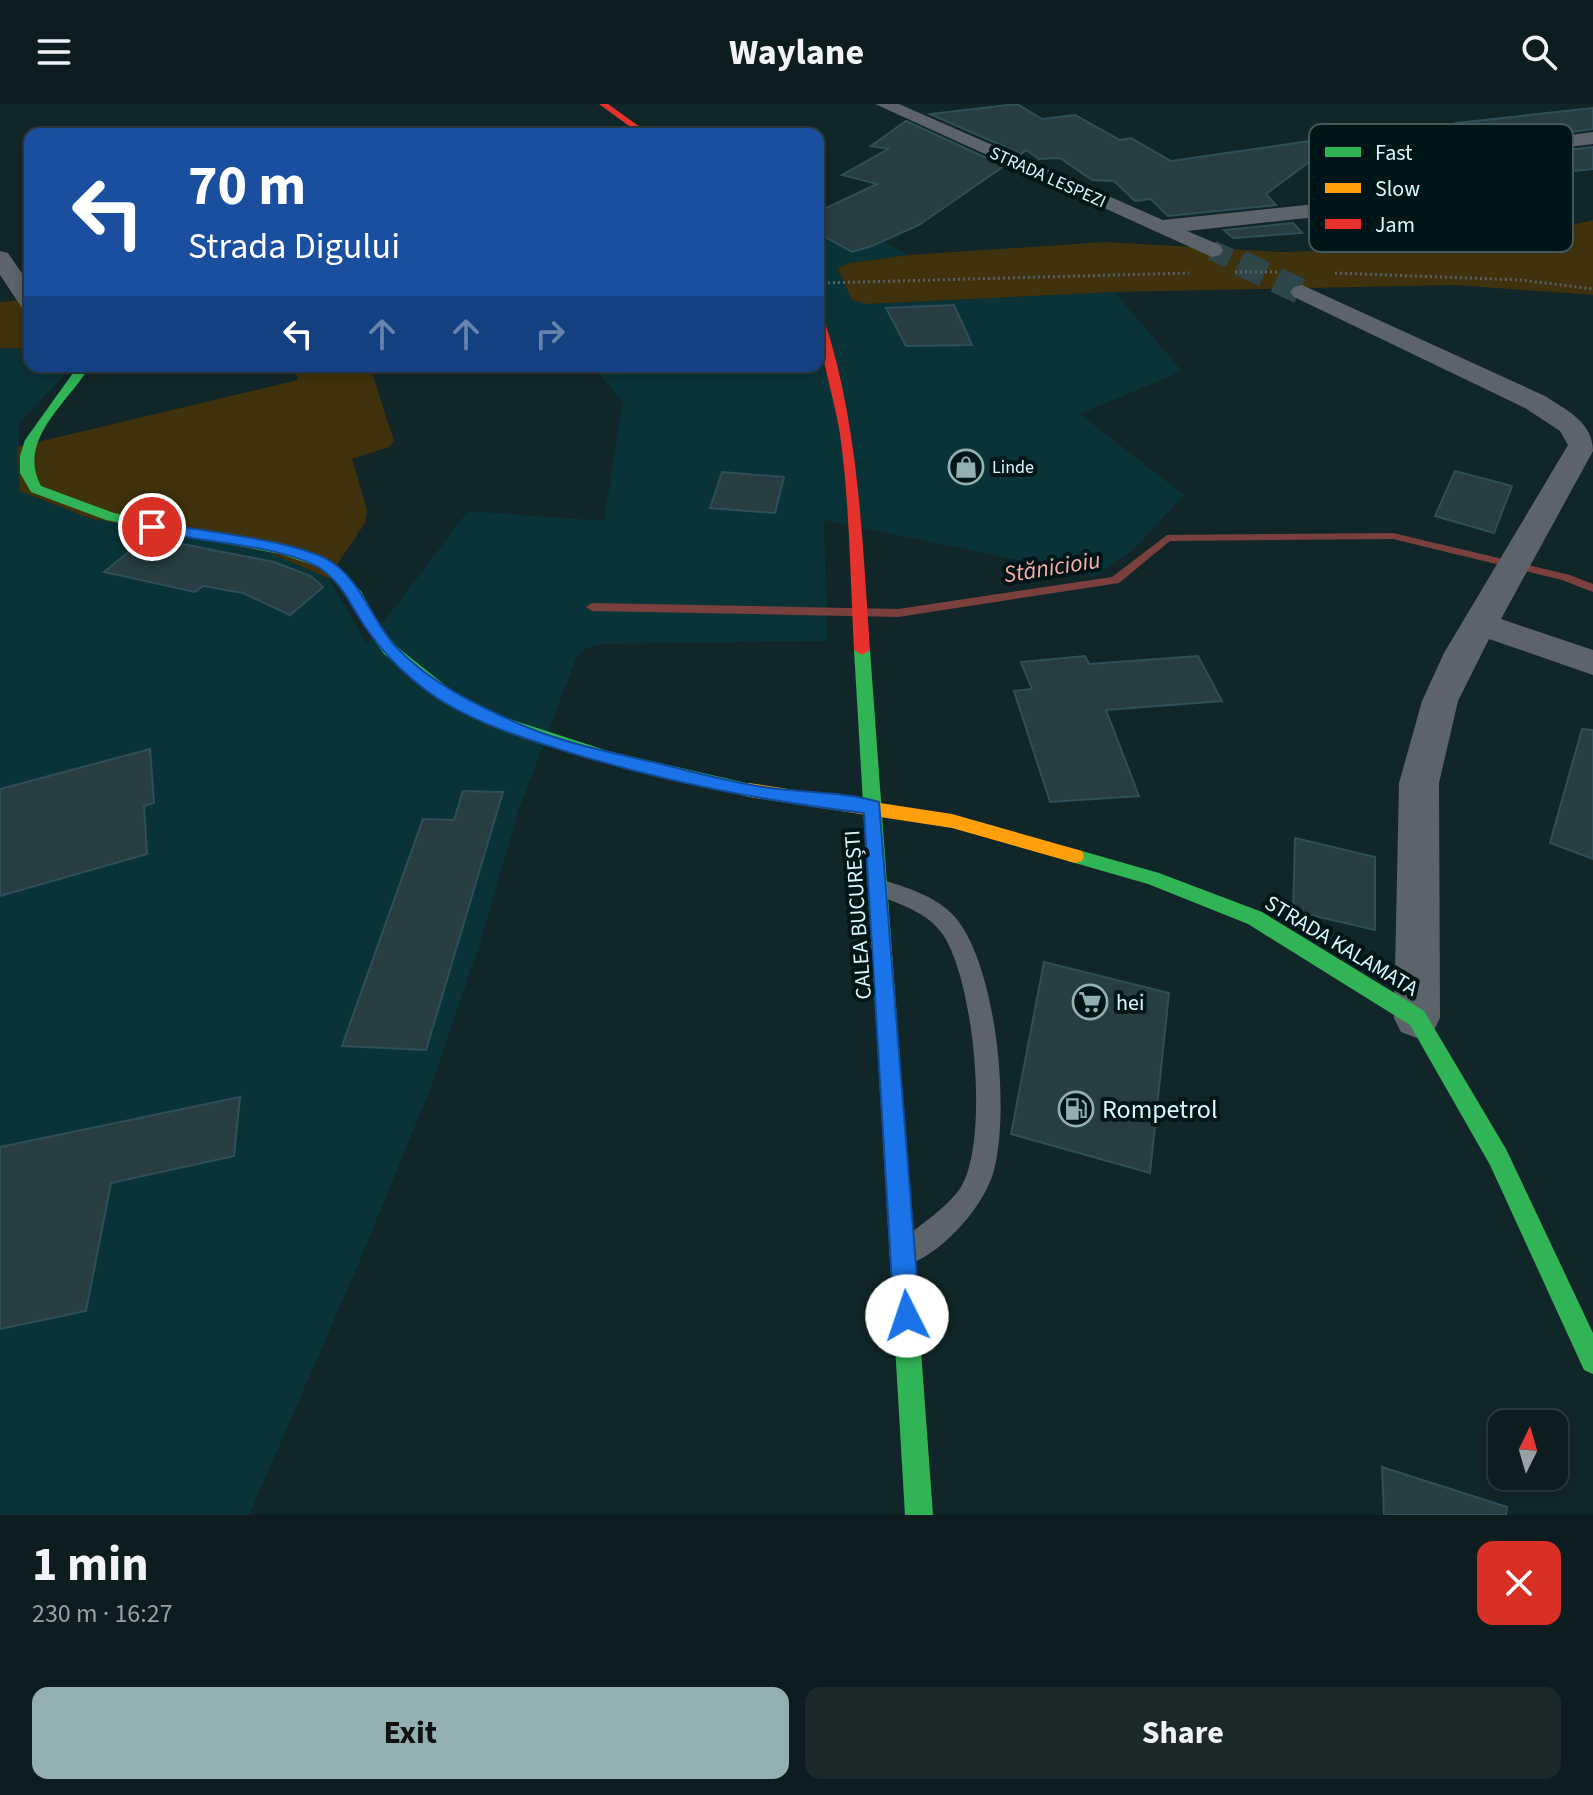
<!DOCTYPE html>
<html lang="en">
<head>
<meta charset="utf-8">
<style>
	:root { --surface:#0d1c1e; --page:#1b292b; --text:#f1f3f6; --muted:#9aa1a4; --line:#2d3a3c; --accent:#94afb2 }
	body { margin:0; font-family:"Source Sans 3",sans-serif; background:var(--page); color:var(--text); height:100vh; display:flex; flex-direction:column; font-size:30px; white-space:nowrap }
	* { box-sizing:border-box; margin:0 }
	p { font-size:26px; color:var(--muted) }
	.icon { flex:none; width:44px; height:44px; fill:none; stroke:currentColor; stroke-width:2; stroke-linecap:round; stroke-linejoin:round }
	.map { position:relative; height:1411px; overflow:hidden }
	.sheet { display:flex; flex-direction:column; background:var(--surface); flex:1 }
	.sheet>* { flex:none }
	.top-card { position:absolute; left:24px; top:24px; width:800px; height:244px; border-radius:16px; box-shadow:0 4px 12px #0003,0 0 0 2px var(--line); background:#1a4fa0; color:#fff; overflow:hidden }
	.needle { width:52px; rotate:5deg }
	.controls { position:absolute; left:1488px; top:1306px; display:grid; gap:16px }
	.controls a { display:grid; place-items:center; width:80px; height:80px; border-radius:16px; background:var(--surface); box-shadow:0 4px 12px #0003,0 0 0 2px var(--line); font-size:40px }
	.pin { position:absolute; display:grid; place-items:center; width:68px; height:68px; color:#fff; margin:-34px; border:4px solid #fff; border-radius:50%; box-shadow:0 2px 8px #0007 }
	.me { position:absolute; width:88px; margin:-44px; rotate:356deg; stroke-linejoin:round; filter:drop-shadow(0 0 6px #0008) }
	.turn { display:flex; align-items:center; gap:28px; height:168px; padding:0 32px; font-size:36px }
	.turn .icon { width:104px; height:104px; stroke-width:2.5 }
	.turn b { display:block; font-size:56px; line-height:68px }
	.lanes { display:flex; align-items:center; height:76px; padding:0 32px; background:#0003; justify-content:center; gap:40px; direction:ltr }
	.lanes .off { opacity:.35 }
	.round { display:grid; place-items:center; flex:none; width:84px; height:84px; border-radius:16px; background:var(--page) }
	.headline { display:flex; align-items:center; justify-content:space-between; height:136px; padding:0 32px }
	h1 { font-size:48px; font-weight:700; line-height:60px }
	.action { display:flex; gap:16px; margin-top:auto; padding:16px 32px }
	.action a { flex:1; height:92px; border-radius:16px; background:var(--accent); color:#111; font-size:32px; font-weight:700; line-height:92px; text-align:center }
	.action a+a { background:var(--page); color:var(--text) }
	header { display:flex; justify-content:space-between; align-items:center; height:104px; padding:0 32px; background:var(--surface); font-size:36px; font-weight:700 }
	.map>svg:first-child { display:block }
</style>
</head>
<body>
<header><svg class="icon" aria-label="menu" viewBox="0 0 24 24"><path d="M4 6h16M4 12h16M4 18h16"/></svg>Waylane<svg class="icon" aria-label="search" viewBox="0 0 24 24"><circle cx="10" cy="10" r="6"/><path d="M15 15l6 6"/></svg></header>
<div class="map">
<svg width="1593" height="1411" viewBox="0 0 1593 1411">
	<rect width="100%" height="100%" fill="#112628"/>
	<!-- built -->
	<path fill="#0a3338" d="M834 112 909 151 850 159 841 171 851 194 866 200 1114 188 1182 267 1080 310 1184 391 1134 445 1095 472 824 416 827 537 603 540 587 544 577 552 519 705 479 842 431 983 355 1168 249 1411H0V244L30 245V262L71 264 19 319 20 387 268 448 328 474 367 540 468 407 604 417 623 297 592 262H818V113Z"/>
	<!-- green -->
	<g fill="#3f320c">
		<path d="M1593 116V191L1455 181 1114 188 866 200 851 195 838 164 850 159 909 151 1105 138 1280 148 1362 146 1515 135Z"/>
		<path d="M30 195V245L0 244V198Z"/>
		<path d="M294 262H377L371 266 394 337 389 343 352 355 367 406 365 419 328 474 268 448 89 414 20 387 17 343 298 276Z"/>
	</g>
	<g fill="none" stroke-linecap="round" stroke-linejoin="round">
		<!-- stream -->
		<path fill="#7a403d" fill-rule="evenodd" d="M1393 429 1570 471 1593 480V488L1562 476 1393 435 1170 437 1119 479 898 513 592 507 586 503 592 499 898 505 1112 473 1167 431Z"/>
	</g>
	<!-- building -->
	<g fill="#283d41" stroke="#2e4f57" stroke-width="2">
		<path d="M1017 0 1042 15 1075 11 1120 36 1131 34 1171 57 1344 32 1266 90 1276 101 1168 112 1151 95 1135 97 1114 77 1092 76 1060 54 1039 55 1026 46 1021 50 930 10Z"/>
		<path d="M1593 4V25L1493 38 1457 19Z"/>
		<path d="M906 17 1004 62 919 121 872 142 852 148 818 129V108L877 80 842 71 888 45 871 42Z"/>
		<path d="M1593 43V65L1555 69 1518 52Z"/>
		<path d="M1293 119 1302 129 1233 134 1224 126Z"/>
		<path d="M954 201 972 241 906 242 886 204Z"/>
		<path d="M1455 367 1512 382 1494 429 1435 412Z"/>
		<path d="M722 368 784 373 775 409 710 404Z"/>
		<path d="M147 433 274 458 311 472 323 483 290 511 243 489 203 482 195 488 104 468Z"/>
		<path d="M1085 552 1089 560 1198 552 1222 597 1106 606 1139 692 1050 698 1014 587 1032 585 1021 558Z"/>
		<path d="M1582 625 1593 626V755L1550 739Z"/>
		<path d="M150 645 154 699 144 702 147 750 0 792V685Z"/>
		<path d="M463 687 503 688 426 946 342 942 423 715 454 716Z"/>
		<path d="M1295 734 1375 753V826L1293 807Z"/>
		<path d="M1044 858 1169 889 1150 1069 1011 1030Z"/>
		<path d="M240 993 234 1052 111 1079 86 1207 0 1225V1043Z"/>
		<path d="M1382 1363 1507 1403 1506 1411H1384Z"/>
	</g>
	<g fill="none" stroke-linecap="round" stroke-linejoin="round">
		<!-- street-tunnel-far1 -->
		<path stroke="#2f4648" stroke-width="20" stroke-dasharray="20 10" stroke-linecap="butt" d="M1212 146 1245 161"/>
		<!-- street-tunnel -->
		<path stroke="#2f4648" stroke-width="26" stroke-dasharray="26 13" stroke-linecap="butt" d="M1241 159 1302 188"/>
		<!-- path -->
		<g stroke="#586166" stroke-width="3" stroke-dasharray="2 3" stroke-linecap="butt">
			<path d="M1235 168H1277"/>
			<path d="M1335 169 1521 176 1593 185"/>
			<path d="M823 179 1189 169"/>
		</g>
		<!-- lane -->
		<path fill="#5d636a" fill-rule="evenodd" d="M880 775C905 783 937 792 955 813 997 862 1010 1006 994 1066 985 1101 945 1146 912 1159L902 1156 899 1146 902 1136C921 1120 947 1104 961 1083 990 1036 974 871 941 828 924 806 896 799 872 789L869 783 872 777Z"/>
		<!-- street -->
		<g fill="#5d636a" fill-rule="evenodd">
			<path d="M875 0H899L1163 116 1527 78 1491 61 1479 47 1482 43 1593 28V40L1503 51 1543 70 1549 83 1539 89 1187 127 1220 141 1223 146 1220 151 1212 153Z"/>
			<path d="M0 147 8 149 30 181V206L22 204 0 171Z"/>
			<path d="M1302 181 1545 292C1566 306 1593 318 1593 347L1501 515 1593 546V571L1489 535 1458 597 1439 679 1440 914 1433 928 1417 934 1401 928 1394 914 1399 679 1422 597 1444 549 1568 341 1560 327 1525 304 1294 193 1290 188 1294 183Z"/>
		</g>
		<!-- fast -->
		<g fill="#30b455" fill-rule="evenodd">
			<path d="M78 262H90C68 299 16 336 41 382L114 409 283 442 329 457 361 487 378 519 396 542 456 590 494 610 608 647 755 681 758 686 755 691 749 693 600 657 482 618 444 598 384 550 363 520 350 492 319 463 280 450 106 416 31 388 20 369V352L25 336Z"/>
			<path d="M862 541 870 546 933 1411H905L854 546Z"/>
			<path d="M1075 745 1159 769 1262 808 1424 907 1506 1045 1593 1229V1270L1584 1266 1490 1061 1410 921 1248 820 1148 780 1068 757 1066 752 1068 747Z"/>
		</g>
		<!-- slow -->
		<path fill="#ff9f0a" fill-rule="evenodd" d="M749 679 952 710 1075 745 1082 747 1084 752 1082 757 1075 759 952 724 749 693 740 686Z"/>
		<!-- jam -->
		<g fill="#e5322d" fill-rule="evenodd">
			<path d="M599 0H608L650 30H640Z"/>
			<path d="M818 209 823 212C859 320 862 433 870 546L862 551 854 546C850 474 850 401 840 330 834 290 818 249 818 209Z"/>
		</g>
	</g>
	<!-- route -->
	<path fill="#1a73e8" stroke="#114b97" stroke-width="2" d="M152 418C195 426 295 436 330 457 362 477 371 516 396 543 431 580 478 602 524 622 564 639 610 648 652 658 692 667 731 679 771 684 806 689 846 688 879 698L920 1212 916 1221 907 1224 898 1221 894 1212 864 709C763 697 665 678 568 648 526 635 482 621 445 599 414 580 386 553 366 524 351 503 342 477 318 463 279 441 194 437 147 426L145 423Z"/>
	<!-- icons -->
	<defs>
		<g id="shop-ring" transform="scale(1.8)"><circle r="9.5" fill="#001517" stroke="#94afb2" stroke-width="1.5"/><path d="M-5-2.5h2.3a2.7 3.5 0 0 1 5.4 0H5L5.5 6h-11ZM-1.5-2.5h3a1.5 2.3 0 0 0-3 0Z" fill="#94afb2"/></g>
		<g id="supermarket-ring" transform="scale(1.8)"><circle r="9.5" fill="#001517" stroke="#94afb2" stroke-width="1.5"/><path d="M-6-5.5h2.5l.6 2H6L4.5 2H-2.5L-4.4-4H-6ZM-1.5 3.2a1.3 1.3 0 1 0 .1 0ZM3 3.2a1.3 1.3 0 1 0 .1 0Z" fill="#94afb2"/></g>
		<g id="fuel-ring" transform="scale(1.8)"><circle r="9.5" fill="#001517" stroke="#94afb2" stroke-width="1.5"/><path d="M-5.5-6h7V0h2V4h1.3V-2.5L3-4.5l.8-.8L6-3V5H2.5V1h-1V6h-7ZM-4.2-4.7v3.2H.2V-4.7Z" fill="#94afb2"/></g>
	</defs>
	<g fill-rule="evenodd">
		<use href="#shop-ring" x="966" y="363"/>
		<use href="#supermarket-ring" x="1090" y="898"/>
		<use href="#fuel-ring" x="1076" y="1005"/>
	</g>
	<g text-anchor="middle" stroke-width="8" stroke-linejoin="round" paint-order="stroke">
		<!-- far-street labels -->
		<g font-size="18" fill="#daf9fc" stroke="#001517">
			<text transform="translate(1048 73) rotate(24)" y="6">STRADA LESPEZI</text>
		</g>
		<!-- far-poi labels -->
		<g font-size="18" fill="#daf9fc" stroke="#001517" text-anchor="start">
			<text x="992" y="369">Linde</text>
		</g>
		<!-- street labels -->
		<g font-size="22" fill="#daf9fc" stroke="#001517">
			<text transform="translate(857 811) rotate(-94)" y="8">CALEA BUCUREȘTI</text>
			<text transform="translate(1342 841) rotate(31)" y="8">STRADA KALAMATA</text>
		</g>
		<!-- poi labels -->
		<g font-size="22" fill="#daf9fc" stroke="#001517" text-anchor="start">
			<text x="1116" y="906">hei</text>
		</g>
		<!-- water labels -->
		<g font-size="24" font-style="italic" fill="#fdaca6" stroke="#001517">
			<text transform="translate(1052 463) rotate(-9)" y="8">Stănicioiu</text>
		</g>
		<!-- near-poi labels -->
		<g font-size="26" fill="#daf9fc" stroke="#001517" text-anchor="start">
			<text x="1102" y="1014">Rompetrol</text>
		</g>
	</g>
	<!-- legend -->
	<rect x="1309" y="20" width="264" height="128" rx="12" fill="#001517" stroke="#41595c" stroke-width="2"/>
	<rect x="1325" y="43" width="36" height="10" fill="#30b455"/>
	<rect x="1325" y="79" width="36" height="10" fill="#ff9f0a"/>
	<rect x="1325" y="115" width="36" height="10" fill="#e5322d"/>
	<g font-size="22" fill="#daf9fc">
		<text x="1375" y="56">Fast</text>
		<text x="1375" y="92">Slow</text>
		<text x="1375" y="128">Jam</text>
	</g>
</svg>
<div class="controls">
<a><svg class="needle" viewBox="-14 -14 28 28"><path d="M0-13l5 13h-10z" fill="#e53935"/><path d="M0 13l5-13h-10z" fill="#9aa1a4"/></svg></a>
</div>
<div class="pin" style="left:152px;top:423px;background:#d93025"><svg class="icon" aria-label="arrive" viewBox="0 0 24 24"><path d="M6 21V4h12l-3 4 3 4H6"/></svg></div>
<svg class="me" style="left:907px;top:1212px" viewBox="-20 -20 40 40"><circle r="19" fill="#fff"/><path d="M0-13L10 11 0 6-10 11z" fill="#1a73e8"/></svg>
<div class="top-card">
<div class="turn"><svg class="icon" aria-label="left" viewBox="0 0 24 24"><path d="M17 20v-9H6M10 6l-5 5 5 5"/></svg><div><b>70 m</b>Strada Digului</div></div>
<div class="lanes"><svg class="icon" aria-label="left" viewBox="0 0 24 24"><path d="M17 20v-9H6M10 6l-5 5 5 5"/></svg><svg class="icon off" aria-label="ahead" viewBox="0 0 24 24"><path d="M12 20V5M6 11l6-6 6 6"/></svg><svg class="icon off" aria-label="ahead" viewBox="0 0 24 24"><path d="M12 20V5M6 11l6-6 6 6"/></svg><svg class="icon off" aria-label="right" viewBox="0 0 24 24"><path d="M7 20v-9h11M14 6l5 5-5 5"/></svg></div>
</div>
</div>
<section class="sheet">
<div class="headline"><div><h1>1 min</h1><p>230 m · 16:27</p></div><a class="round" style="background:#d93025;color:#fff"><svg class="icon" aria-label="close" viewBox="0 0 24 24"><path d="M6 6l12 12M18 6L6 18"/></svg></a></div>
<div class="action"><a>Exit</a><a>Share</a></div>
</section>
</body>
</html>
